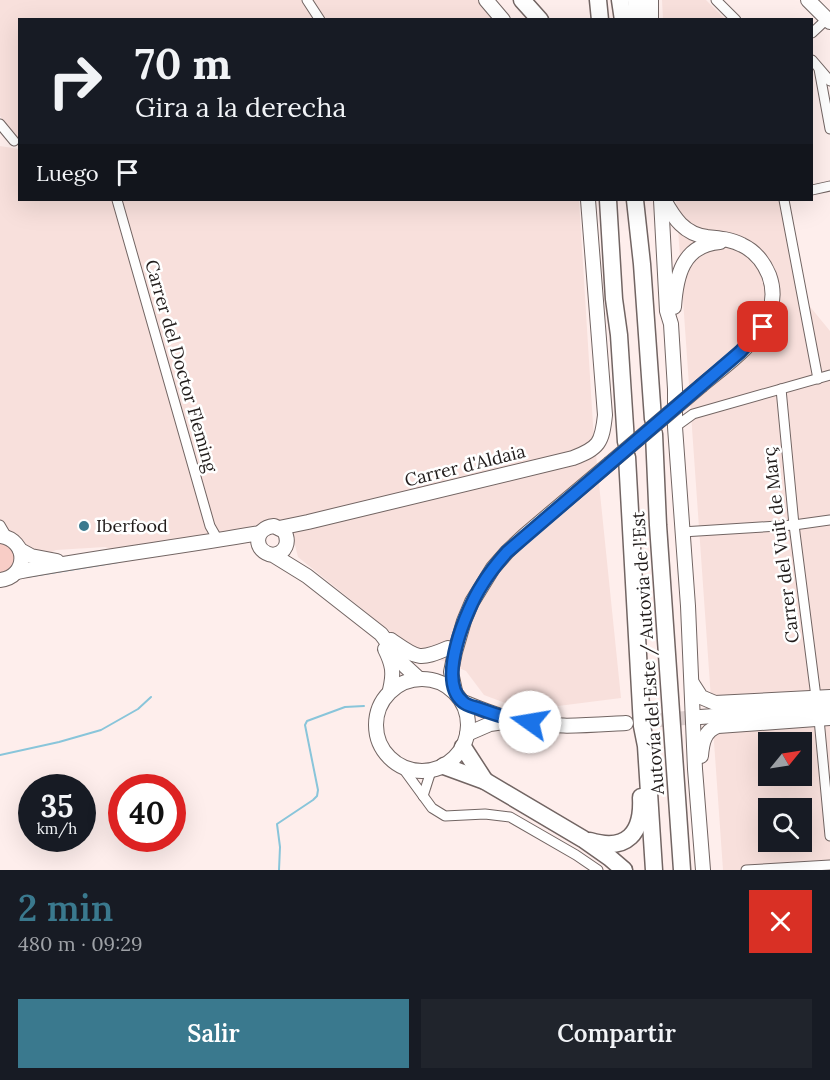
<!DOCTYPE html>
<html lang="es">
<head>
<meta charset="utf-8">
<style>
	:root { --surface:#171b24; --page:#20242c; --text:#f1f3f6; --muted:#9ea1a6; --accent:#3a798e }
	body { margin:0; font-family:Lora,serif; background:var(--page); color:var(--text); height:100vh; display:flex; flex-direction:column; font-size:22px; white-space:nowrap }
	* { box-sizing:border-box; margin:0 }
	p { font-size:20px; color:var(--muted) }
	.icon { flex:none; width:33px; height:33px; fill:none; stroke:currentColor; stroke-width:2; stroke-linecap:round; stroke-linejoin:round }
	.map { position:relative; height:870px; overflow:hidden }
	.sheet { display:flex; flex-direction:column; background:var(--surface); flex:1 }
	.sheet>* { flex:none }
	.guide { position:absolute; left:18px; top:18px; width:795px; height:183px; border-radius:0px; box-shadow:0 6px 24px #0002; background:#171b24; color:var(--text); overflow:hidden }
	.needle { width:39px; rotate:60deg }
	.tools { position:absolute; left:758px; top:732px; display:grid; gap:12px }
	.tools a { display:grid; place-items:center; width:54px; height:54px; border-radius:0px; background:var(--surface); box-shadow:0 6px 24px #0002; font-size:30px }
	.speed { position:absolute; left:18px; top:774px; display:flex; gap:12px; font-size:30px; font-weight:700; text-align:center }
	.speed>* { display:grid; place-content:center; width:78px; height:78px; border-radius:50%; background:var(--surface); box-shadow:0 6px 24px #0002; line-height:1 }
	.speed small { font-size:15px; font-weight:400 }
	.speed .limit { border:9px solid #d22; background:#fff; color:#111 }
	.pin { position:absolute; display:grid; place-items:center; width:51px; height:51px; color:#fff; margin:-26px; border-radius:12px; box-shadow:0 3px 9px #0006 }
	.me { position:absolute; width:66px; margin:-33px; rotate:283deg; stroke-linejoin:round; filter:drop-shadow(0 0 4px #0008) }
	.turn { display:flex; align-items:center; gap:21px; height:126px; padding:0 18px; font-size:27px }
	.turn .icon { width:78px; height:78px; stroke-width:2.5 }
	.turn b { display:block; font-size:42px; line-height:51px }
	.then { display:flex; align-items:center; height:57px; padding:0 18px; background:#0003; gap:12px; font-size:22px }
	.round { display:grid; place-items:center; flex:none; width:63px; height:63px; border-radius:0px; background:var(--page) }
	.overview { display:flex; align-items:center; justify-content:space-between; height:102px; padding:0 18px }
	h1 { font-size:36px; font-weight:600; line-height:45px; color:var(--accent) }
	.action { display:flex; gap:12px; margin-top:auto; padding:12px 18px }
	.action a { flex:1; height:69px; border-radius:0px; background:var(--accent); color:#fff; font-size:24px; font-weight:600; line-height:69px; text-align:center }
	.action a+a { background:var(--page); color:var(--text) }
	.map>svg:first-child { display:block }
</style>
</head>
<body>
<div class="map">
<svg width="830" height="870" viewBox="0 0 830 870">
	<rect width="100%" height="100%" fill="#feeeec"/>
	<!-- built -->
	<g fill="#f8e0dc" fill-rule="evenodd">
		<path d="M0 0H480L491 19 20 20 19 144 0 116Z"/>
		<path d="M662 0H706L725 19H663Z"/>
		<path d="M0 146 19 149 20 200H579L593 425 621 698 558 706 511 705 484 695 466 671 408 646 298 557 293 537 284 519 224 533 114 550 105 547 56 550 43 556 28 551 21 541 0 524Z"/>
		<path d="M676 200H787L807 303 830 331V870H723ZM768 742H801V776H768ZM768 808H801V842H768Z"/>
	</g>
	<!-- green -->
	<path fill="#f8cdc6" d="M0 542H3L14 551C16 565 13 569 0 574Z"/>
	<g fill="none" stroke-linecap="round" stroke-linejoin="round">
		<!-- stream -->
		<g stroke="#89c5da" stroke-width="2">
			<path d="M26 577 118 562"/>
			<path d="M0 755 59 742 101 730 138 709 151 697"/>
			<path d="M279 870 280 847 277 824 313 800 317 796 318 790 305 725 307 721 345 707 364 706"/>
		</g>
		<!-- secondary-tunnel -->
		<path stroke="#ddcecd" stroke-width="14" stroke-dasharray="14 7" stroke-linecap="butt" d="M633 722 700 717"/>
		<!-- street casing -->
		<g stroke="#726563" stroke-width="11">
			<g id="street">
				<path d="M307 0 320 20"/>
				<path d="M716 0 736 20"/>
				<path d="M812 33 827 19"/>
				<path d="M812 60 830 81"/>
				<path d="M819 69 830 129"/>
				<path d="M0 124 14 141"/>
				<path d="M812 190 830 186"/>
				<path d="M117 200 210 526 218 540"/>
				<path d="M784 200 818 379"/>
				<path d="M781 389 794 525 816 697"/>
				<path d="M675 427 693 414 830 375"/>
				<path d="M0 525 7 537"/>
				<path d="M682 532 794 525 830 520"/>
				<path d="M819 719 830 836"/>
				<path d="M402 767 432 808 445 816 485 814 510 817 576 855 598 870"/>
				<path d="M423 796 431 771"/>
				<path d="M746 870 830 865"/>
			</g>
		</g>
		<!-- secondary casing -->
		<g stroke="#726563" stroke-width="16">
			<g id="secondary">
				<path d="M486 0 503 20"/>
				<path d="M651 0V20"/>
				<path d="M808 0 830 22"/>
				<path d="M661 200 667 311 671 324 675 389V427L688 606 695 769 703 870"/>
				<path d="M664 200C674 218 684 234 707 237 718 238 731 239 742 245 755 251 764 263 769 275 787 324 734 358 702 385"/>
				<path d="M674 307C676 277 682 245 720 242"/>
				<path d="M279 528 308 522 573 458C599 448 602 443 605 415L588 200"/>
				<path d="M0 536C29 540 28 577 0 580"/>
				<path d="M20 550 31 556 57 561"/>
				<path d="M273 555C286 553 290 542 284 531L274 526C253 528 253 552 273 555L307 576 381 634 405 666 418 678"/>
				<path d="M17 572C97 557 179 547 260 533"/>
				<path d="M391 640C417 658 418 661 448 648"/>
				<path d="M385 649C393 665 394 673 390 690"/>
				<circle cx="422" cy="725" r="46"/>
				<path d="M692 683 701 697 715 703 830 697"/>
				<path d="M455 691 451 672 455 652 464 621 472 602 493 568 507 552 525 535 609 464"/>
				<path d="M463 702C480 709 497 716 515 720 551 729 590 725 626 723"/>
				<path d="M700 717 830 708"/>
				<path d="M467 734 490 724 511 721"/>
				<path d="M701 756C702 743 704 731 718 726L830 718"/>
			</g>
		</g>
		<!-- highway casing -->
		<g stroke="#726563" stroke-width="19">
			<g id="highway">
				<path d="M522 0 540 20"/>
				<path d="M598 0 600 20"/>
				<path d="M620 0 623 20"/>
				<path d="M636 0 637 20"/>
				<path d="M608 200 614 299 619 335 626 442"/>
				<path d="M635 200 642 264 653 419"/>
				<path d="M654 434 658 525 682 870"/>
				<path d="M627 457 642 726 646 746 654 870"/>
				<path d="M463 747 485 781"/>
				<path d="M444 766 485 781 583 839 610 858 624 870"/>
				<path d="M590 841C627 852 643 833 641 797"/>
			</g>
		</g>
		<!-- street -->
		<use href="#street" stroke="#fff" stroke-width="9"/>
		<!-- secondary -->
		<use href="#secondary" stroke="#fff" stroke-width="14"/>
		<!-- highway -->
		<use href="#highway" stroke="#fff" stroke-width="16"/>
		<!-- secondary-bridge casing -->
		<g stroke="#726563" stroke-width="16" stroke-linecap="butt">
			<path id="secondary-bridge" d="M609 464 702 385"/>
		</g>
		<!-- secondary-bridge -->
		<use href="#secondary-bridge" stroke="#fff" stroke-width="14"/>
	</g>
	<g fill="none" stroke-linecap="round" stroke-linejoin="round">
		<!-- route casing -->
		<g stroke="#114b97" stroke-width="15">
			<path id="route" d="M530 722C512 720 496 715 480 709 475 707 467 706 463 702 436 681 467 608 482 585 489 573 498 562 507 552L740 352 763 327"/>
		</g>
		<!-- route -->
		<use href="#route" stroke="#1a73e8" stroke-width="10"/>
	</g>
	<!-- markers -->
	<circle fill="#3a798e" stroke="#fff" stroke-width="2" cx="84" cy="526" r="6"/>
	<g text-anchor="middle" stroke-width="5" stroke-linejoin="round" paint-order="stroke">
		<!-- street labels -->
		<g font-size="18" fill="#211c1b" stroke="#fff">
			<text transform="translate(181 366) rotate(74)" y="6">Carrer del Doctor Fleming</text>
			<text transform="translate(465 466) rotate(-14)" y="6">Carrer d'Aldaia</text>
			<text transform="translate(781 545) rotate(-97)" y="6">Carrer del Vuit de Març</text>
			<text transform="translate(648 653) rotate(-94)" y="6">Autovía del Este / Autovia de l'Est</text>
		</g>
		<!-- poi labels -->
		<g font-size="18" fill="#211c1b" stroke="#fff" text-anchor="start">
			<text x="96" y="532">Iberfood</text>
		</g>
	</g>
</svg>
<div class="tools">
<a><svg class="needle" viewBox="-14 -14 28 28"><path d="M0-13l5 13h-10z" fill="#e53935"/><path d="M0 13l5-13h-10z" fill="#9ea1a6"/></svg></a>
<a><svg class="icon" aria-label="search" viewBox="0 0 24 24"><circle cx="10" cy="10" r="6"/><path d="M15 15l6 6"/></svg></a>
</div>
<div class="speed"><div>35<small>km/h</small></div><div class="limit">40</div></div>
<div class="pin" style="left:763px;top:327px;background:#d93025"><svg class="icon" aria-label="arrive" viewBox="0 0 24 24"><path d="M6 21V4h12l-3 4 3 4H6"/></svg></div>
<svg class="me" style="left:530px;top:722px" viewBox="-20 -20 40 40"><circle r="19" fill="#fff"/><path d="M0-13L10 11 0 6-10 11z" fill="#1a73e8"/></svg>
<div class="guide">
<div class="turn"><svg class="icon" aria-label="right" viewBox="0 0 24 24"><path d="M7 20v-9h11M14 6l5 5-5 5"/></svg><div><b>70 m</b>Gira a la derecha</div></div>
<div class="then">Luego<svg class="icon" aria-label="arrive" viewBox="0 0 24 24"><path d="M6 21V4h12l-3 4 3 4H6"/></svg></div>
</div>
</div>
<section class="sheet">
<div class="overview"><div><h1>2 min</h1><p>480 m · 09:29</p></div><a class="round" style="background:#d93025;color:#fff"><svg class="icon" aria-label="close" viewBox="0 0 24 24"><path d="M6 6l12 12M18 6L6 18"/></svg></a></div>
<div class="action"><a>Salir</a><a>Compartir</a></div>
</section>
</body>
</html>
